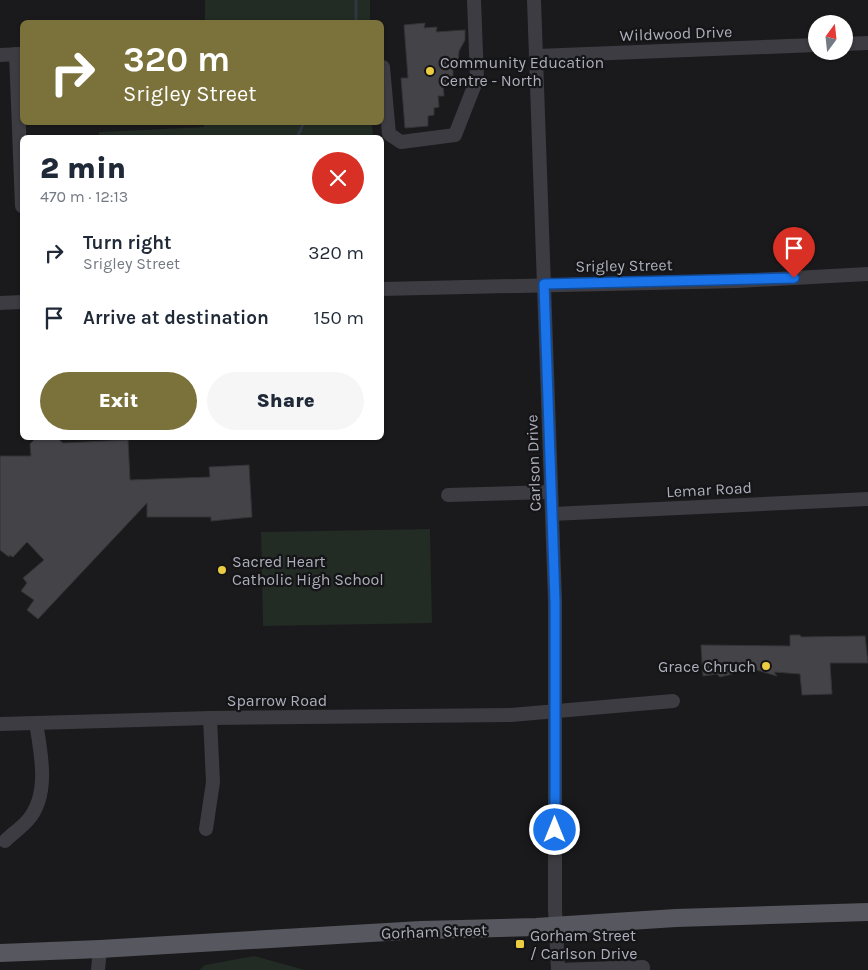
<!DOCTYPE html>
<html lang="en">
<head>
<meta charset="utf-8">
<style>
	:root { --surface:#fff; --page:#f6f6f7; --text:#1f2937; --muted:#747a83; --accent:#7b723b }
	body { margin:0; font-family:Karla,sans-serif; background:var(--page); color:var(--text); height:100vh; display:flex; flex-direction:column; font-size:19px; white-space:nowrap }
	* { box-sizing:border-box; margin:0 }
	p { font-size:16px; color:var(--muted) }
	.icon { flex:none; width:28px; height:28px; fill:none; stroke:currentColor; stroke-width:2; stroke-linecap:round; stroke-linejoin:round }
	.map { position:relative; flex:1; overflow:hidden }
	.details { position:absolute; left:20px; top:135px; width:364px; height:305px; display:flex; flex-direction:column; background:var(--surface); border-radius:8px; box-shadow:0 1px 4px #0004 }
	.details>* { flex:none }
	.guide { position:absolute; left:20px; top:20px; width:364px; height:105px; border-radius:8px; box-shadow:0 1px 4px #0004; background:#7b723b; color:#fff; overflow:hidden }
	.needle { width:32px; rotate:15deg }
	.fabs { position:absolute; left:808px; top:15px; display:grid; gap:10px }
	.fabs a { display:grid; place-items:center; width:45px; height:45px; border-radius:50%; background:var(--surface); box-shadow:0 1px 4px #0004; font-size:25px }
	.pin { position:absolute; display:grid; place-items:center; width:42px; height:42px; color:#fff; margin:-51px -21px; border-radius:50% 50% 50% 0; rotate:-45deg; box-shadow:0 0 5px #0007 }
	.pin .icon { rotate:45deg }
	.me { position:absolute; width:55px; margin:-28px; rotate:0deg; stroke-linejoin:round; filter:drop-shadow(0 0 4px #0008) }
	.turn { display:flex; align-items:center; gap:18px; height:105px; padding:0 20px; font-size:22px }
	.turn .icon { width:65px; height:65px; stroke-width:2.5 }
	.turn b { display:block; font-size:35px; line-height:42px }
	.round { display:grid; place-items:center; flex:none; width:52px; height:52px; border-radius:26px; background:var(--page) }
	.summary { display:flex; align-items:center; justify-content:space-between; height:85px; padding:0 20px }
	h1 { font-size:30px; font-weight:800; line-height:38px }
	.button { display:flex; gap:10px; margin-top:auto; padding:10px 20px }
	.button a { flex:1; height:58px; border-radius:30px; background:var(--accent); color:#fff; font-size:20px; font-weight:800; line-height:58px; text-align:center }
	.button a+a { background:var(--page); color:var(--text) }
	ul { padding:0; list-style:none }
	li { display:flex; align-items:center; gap:15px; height:65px; padding:0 20px }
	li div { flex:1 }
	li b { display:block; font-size:19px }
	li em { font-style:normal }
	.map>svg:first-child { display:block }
</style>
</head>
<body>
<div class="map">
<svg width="868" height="970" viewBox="0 0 868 970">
	<rect width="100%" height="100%" fill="#1a191b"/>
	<!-- green -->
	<g fill="#232b25">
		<rect x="205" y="0" width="165" height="22"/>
		<path d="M204 123H372L373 137H99V132L204 127Z"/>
		<path d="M430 529 432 623 263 626 261 532Z"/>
		<path d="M254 956 305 970H199L205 965Z"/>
	</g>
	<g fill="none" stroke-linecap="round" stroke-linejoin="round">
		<!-- stream -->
		<g stroke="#2f363f" stroke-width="3">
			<path d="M356 22V0"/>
			<path d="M297 138 304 122"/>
		</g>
	</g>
	<!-- building -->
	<g fill="#444348" stroke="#343337">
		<path d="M425 23 424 28 437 27 436 32 465 30V40L459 51 458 65 453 67V76L448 77 449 86H443L444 96H438L439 107 434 108V115L428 116V126L405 128 401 78H408L404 25Z"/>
		<path d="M36 438H57L63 443 128 440 130 480 210 477 209 467 249 465 252 517 211 521V517H147V503L38 619 27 610 34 600 21 591 27 583 23 578 44 560 27 542 13 557 9 555V557L0 550V456H31L30 444Z"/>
		<path d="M790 635H800L801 637 865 636 868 663H830L832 694 802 695 800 674 774 672 777 676 753 669 720 677 717 674 703 676 701 645 790 646Z"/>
	</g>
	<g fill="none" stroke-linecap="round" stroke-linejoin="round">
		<!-- minor -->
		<g stroke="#3c3c42" stroke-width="14">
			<path d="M534 0 555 601V909L558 970"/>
			<path d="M844 44 868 43"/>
			<path d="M16 54 22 206"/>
			<path d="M0 55 22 54"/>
			<path d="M537 56 816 45"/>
			<path d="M383 67 389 134 401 142 455 135 477 79 474 0"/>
			<path d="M381 289 738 281 868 274"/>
			<path d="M0 303 22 302"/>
			<path d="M448 495 551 492"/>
			<path d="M552 514 868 499"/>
			<path d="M0 724 210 718 511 715 673 701"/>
			<path d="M206 829 213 782 210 718"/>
			<path d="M5 841C12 834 21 828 28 820 50 795 41 753 36 723"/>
			<path d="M98 970 100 949"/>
			<path d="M558 970 643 967V970"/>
		</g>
		<!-- major -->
		<path stroke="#56575f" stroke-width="18" d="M0 953 100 949 421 930 536 927 676 918 868 912"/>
	</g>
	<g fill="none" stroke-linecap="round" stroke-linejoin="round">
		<!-- route casing -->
		<g stroke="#114b97" stroke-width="12">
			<path id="route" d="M555 830V601L544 284 794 278"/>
		</g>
		<!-- route -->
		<use href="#route" stroke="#1a73e8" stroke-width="9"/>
	</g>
	<!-- markers -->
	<g fill="#eccc40" stroke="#151416" stroke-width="2">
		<circle cx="430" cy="71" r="5"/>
		<circle cx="222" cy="570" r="5"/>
		<circle cx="766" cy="666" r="5"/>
		<rect x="515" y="939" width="10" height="10" rx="2.5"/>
	</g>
	<g text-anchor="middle" stroke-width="4.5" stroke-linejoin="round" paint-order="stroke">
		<!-- street labels -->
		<g font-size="16" fill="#acaebb" stroke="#151416">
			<text transform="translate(676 33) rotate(-2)" y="6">Wildwood Drive</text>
			<text transform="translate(624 265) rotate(-1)" y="6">Srigley Street</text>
			<text transform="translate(533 463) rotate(-92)" y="6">Carlson Drive</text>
			<text transform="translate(709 489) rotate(-3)" y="6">Lemar Road</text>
			<text x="277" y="706">Sparrow Road</text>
			<text transform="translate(434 931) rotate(-2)" y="6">Gorham Street</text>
		</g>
		<!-- poi labels -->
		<g font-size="16" fill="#acaebb" stroke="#151416" text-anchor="start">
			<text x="440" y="68">Community Education<tspan x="440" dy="18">Centre - North</tspan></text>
			<text x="232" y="567">Sacred Heart<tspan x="232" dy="18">Catholic High School</tspan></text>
			<text x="756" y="672" text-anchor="end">Grace Chruch</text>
			<text x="530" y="941">Gorham Street<tspan x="530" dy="18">/ Carlson Drive</tspan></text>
		</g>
	</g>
</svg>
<div class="fabs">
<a><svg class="needle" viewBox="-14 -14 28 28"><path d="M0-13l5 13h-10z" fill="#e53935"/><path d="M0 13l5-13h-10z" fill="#747a83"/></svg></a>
</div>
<div class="pin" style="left:794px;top:278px;background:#d93025"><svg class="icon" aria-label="arrive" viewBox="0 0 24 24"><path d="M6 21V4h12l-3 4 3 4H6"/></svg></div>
<svg class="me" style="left:555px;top:830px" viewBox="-20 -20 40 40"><circle r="17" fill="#1a73e8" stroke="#fff" stroke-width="3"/><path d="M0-11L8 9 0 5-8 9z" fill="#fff"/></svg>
<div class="guide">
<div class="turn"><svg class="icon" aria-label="right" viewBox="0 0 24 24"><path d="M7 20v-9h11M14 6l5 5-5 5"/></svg><div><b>320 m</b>Srigley Street</div></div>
</div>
<section class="details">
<div class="summary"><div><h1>2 min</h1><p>470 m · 12:13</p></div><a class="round" style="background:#d93025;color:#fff"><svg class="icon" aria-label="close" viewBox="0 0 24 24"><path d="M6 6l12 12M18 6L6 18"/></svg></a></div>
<ul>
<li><svg class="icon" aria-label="right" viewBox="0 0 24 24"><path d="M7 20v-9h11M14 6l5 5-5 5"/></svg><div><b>Turn right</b><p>Srigley Street</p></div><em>320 m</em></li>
<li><svg class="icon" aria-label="arrive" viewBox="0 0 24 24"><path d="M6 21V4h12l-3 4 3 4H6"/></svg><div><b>Arrive at destination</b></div><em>150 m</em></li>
</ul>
<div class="button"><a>Exit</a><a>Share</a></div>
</section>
</div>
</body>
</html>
